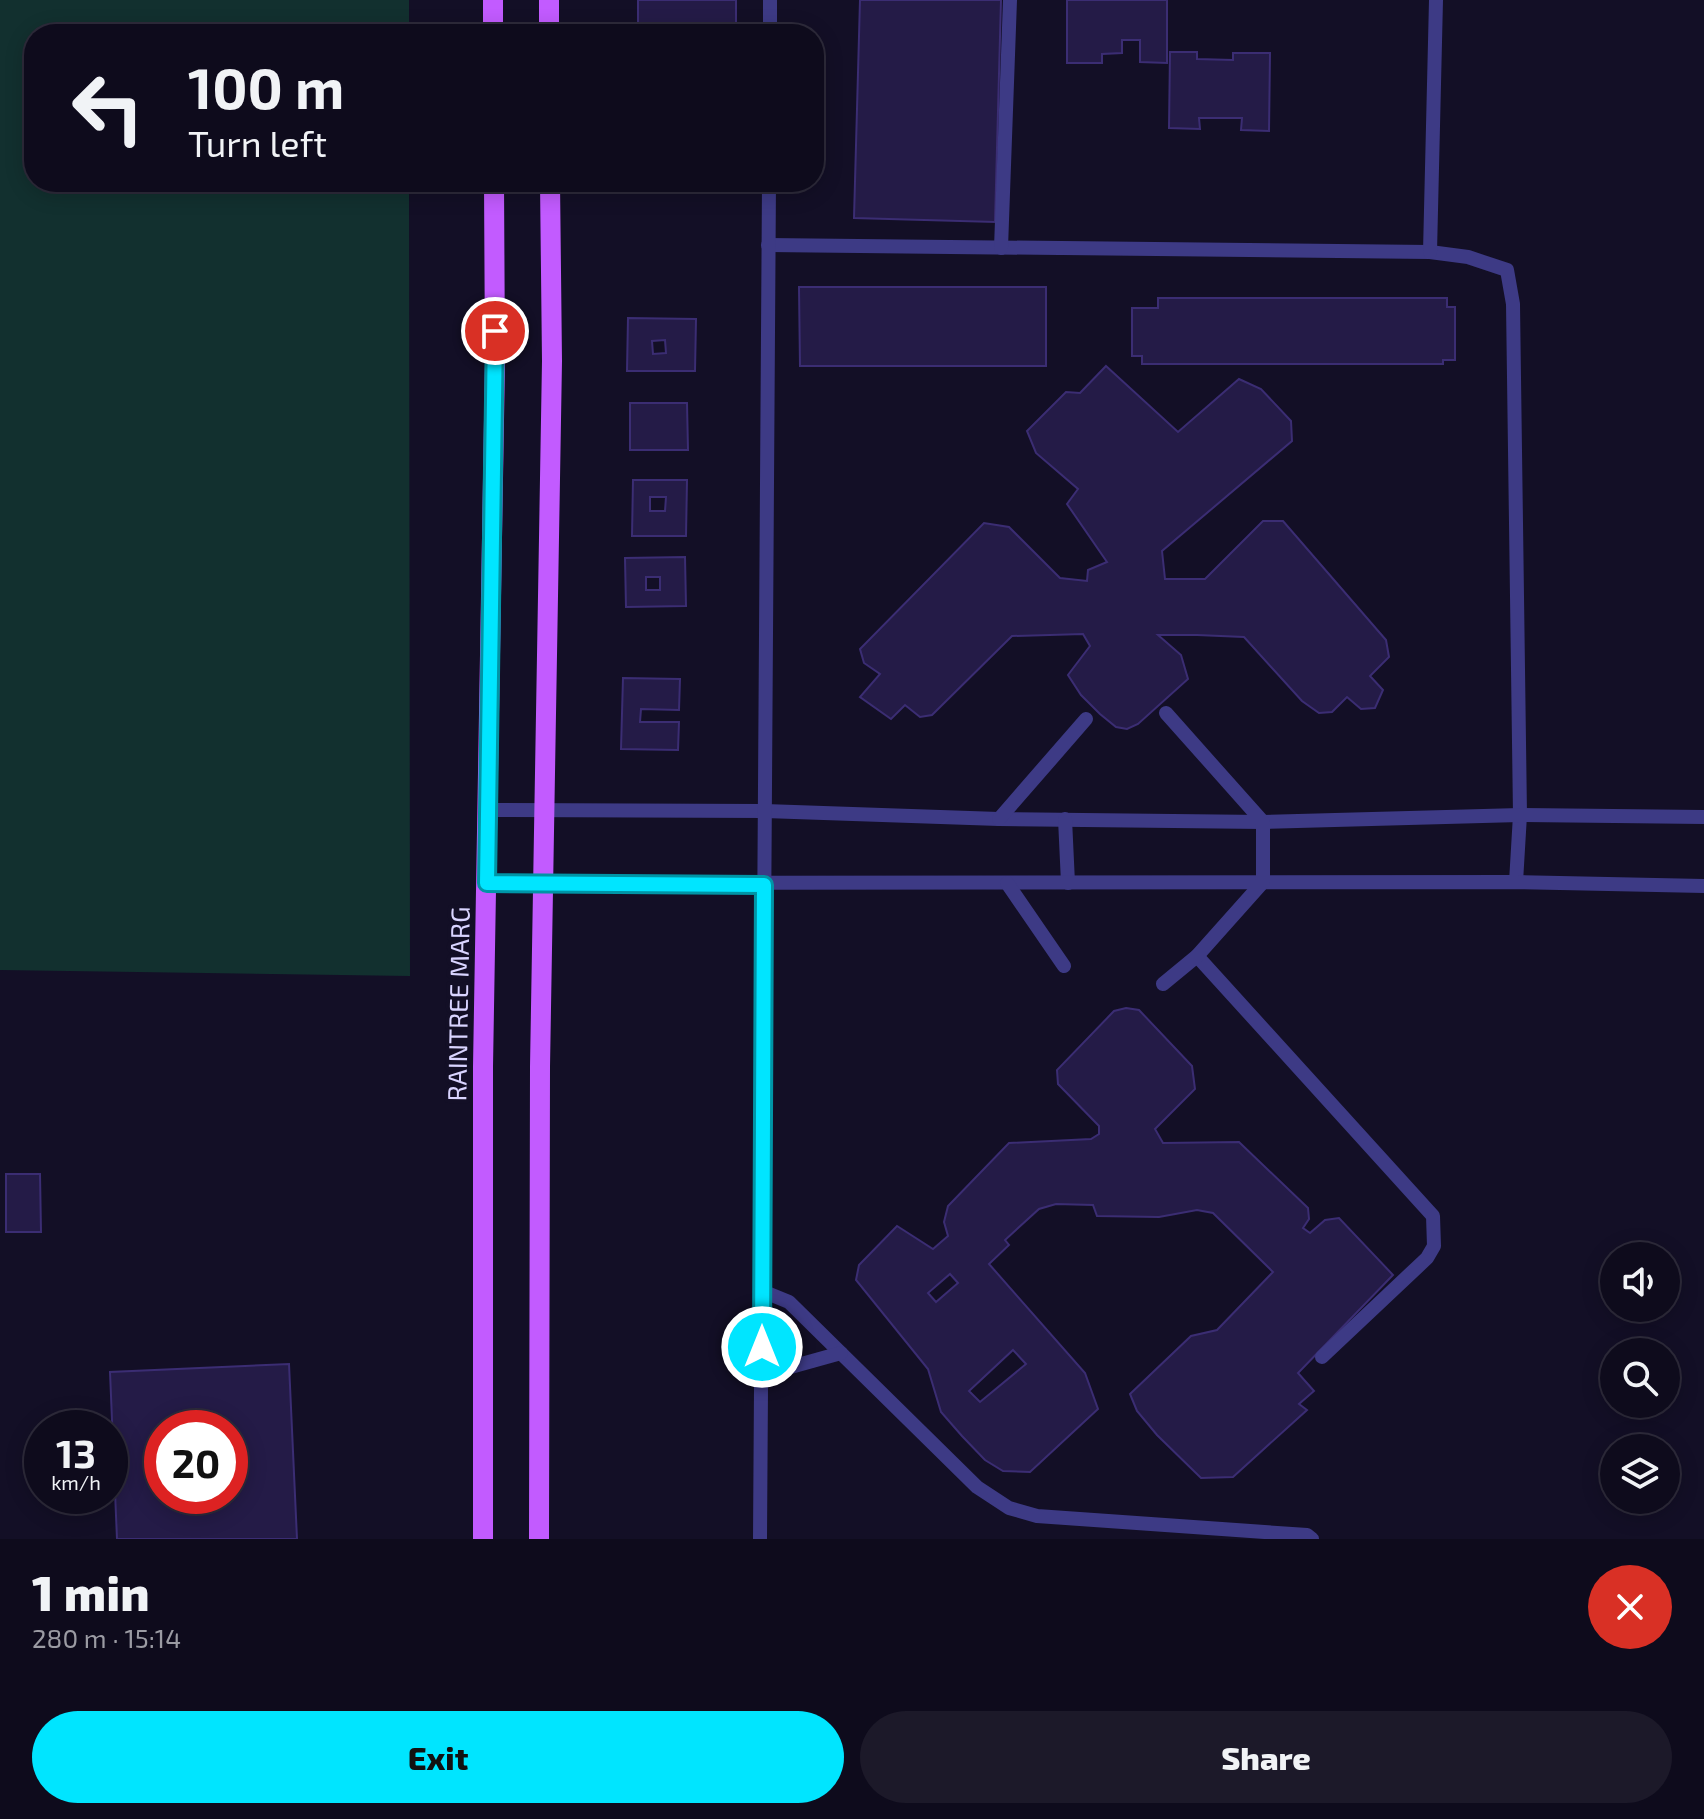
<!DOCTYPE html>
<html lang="en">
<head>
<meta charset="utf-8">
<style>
	:root { --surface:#0e0b1c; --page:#1c1929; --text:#f1f3f6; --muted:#9b9ba3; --line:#2e2b3b; --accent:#00e5ff }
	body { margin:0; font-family:"Exo 2",sans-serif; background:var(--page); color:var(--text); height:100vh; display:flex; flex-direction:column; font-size:30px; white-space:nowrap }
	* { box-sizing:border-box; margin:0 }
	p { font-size:26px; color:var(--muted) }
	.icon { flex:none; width:44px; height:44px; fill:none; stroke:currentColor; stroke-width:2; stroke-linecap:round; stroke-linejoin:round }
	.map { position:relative; height:1539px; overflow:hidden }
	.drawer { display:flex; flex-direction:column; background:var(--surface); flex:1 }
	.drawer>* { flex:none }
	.hud { position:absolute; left:24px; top:24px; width:800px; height:168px; border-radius:32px; box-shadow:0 4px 20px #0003,0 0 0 2px var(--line); background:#0e0b1c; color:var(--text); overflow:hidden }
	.buttons { position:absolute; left:1600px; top:1242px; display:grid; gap:16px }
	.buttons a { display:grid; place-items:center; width:80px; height:80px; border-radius:50%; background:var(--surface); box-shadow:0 4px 20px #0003,0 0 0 2px var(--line); font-size:40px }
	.speed { position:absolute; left:24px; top:1410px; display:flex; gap:16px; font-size:40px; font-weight:700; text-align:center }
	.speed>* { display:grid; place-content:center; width:104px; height:104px; border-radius:50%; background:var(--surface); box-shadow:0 4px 20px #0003,0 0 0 2px var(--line); line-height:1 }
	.speed small { font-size:20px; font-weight:400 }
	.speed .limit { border:12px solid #d22; background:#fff; color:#111 }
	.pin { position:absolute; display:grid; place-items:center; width:68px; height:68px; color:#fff; margin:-34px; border:4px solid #fff; border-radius:50%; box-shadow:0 2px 8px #0007 }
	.me { position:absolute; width:88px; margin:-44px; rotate:0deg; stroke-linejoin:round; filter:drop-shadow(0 0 6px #0008) }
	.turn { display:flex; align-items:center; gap:28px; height:168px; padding:0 32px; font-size:36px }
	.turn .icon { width:104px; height:104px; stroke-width:2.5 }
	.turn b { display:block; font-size:56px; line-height:68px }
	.round { display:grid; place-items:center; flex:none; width:84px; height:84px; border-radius:42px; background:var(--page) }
	.headline { display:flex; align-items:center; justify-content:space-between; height:136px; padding:0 32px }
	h1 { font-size:48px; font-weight:800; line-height:60px }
	.primary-button { display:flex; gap:16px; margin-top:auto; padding:16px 32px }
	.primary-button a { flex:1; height:92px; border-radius:48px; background:var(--accent); color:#111; font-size:32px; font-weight:800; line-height:92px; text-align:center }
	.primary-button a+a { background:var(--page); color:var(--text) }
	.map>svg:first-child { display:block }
</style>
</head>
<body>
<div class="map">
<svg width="1704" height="1539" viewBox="0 0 1704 1539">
	<rect width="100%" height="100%" fill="#130f26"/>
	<!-- green -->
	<path fill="#12302f" d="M0 0H409V34H34V182H409L410 976 0 970Z"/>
	<!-- building -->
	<g fill="#241b47" stroke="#3b2d73" stroke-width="2" fill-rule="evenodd">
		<rect x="638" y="0" width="98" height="34"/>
		<path d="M860 0H1001L995 222 854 218Z"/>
		<path d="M1067 0H1167V63L1140 62V40H1122V53L1102 54V63H1067Z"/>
		<path d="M1170 52H1197V59L1233 60V53H1270L1269 131 1241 130 1242 118H1199L1200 129 1169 128Z"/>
		<path d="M799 287H1046V366H800Z"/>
		<path d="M1158 298H1447V307H1455V360H1443V364H1142V356H1132V308H1158Z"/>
		<path d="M628 318 696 319 695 371H627ZM665 340 666 353 653 354 652 341Z"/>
		<path d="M1106 366 1178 432 1239 379 1261 389 1291 421 1292 441 1162 551 1165 579H1205L1263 521H1283L1386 640 1389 657 1370 676 1383 690 1375 708 1361 709 1347 697 1332 712 1319 713 1302 701 1244 637 1197 635H1158L1181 655 1188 679 1138 724 1127 729 1116 727 1100 714 1081 695 1068 675 1090 646 1083 634 1012 636 932 715 920 717 905 705 891 719 860 697 880 674 864 663 860 649 984 523 1009 527 1060 578 1087 581 1088 570 1107 562 1067 504 1078 489 1036 453 1027 431 1066 392 1080 393Z"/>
		<path d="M630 403H687L688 450H630Z"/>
		<path d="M633 480H687L686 536H632ZM650 497H666L665 511H650Z"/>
		<path d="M685 557 686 606 626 607 625 558ZM646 577H660V590H646Z"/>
		<path d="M623 678 680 679 679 710 641 709 640 722H679L678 750 621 749Z"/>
		<path d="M1126 1008 1139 1010 1192 1066 1195 1089 1155 1129 1163 1143 1239 1142 1308 1208 1309 1219 1303 1228 1310 1233 1325 1220 1339 1218 1393 1275 1298 1373 1314 1391 1299 1404 1307 1410 1233 1477 1201 1478 1157 1435 1137 1411 1130 1394 1191 1336 1217 1330 1273 1272 1213 1213 1197 1210 1159 1217 1097 1216 1093 1205 1056 1204 1039 1209 1005 1240 1009 1245 989 1264 1085 1373 1098 1409 1030 1472 1003 1471 985 1460 962 1436 941 1412 928 1369 856 1280 859 1265 897 1226 933 1249 948 1236 944 1222 948 1206 1009 1143 1091 1139 1099 1134V1126L1058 1084 1057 1070 1114 1011ZM950 1274 958 1283 936 1302 928 1293ZM1013 1350 1026 1364 980 1402 969 1391Z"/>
		<path d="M6 1174H40L41 1232H6Z"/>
		<path d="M289 1364 297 1539H117L110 1372ZM162 1428H230V1496H162Z"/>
	</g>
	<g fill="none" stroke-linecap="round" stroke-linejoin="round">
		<!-- lane -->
		<g stroke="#3d3a85" stroke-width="14">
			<path d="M770 34V0"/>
			<path d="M768 245 1430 252 1468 257 1507 270 1513 304 1520 815 1516 882"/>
			<path d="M1001 248 1010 0"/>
			<path d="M1430 252 1436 0"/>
			<path d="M487 810 765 811 999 819 1263 822 1520 815 1704 817"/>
			<path d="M999 819 1086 719"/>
			<path d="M1065 819 1068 883"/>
			<path d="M487 883 1516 882 1704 886"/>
			<path d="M1007 883 1064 966"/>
			<path d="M1197 956 1433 1216 1434 1246 1427 1258 1322 1357"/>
			<path d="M1163 984 1197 956 1263 882V822L1166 713"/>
			<path d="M762 1291 789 1302 977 1487 1009 1508 1037 1516 1307 1535 1312 1539"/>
			<path d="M762 1375 841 1353"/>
			<path d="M760 1539 769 182"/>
		</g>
		<!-- primary -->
		<g stroke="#c25bff" stroke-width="20">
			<path d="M493 0V34"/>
			<path d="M549 0V34"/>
			<path d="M483 1539V1067L495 361 494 182"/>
			<path d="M539 1539 540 1067 552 361 550 182"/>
		</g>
	</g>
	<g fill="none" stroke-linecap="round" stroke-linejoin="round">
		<!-- route casing -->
		<g stroke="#0095a6" stroke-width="20">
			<path id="route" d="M495 331 487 883 764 885 762 1347"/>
		</g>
		<!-- route -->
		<use href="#route" stroke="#00e5ff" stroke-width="14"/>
	</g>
	<g text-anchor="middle" stroke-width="8" stroke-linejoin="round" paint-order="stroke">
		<!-- street labels -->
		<g font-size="26" fill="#d9d4ff" stroke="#130f26">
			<text transform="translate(459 1004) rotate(-89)" y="9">RAINTREE MARG</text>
		</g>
	</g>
</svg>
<div class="buttons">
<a><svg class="icon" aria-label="sound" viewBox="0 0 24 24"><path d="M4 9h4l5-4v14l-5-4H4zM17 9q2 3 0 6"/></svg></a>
<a><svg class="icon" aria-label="search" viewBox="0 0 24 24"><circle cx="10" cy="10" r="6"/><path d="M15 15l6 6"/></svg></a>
<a><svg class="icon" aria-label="layers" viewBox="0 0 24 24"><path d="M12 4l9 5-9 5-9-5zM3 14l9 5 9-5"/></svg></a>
</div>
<div class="speed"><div>13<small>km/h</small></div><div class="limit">20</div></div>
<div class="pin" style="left:495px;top:331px;background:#d93025"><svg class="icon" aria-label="arrive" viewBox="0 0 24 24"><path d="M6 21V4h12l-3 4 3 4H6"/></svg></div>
<svg class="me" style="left:762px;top:1347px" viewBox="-20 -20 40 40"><circle r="17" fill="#00e5ff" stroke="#fff" stroke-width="3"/><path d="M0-11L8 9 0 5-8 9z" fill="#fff"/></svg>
<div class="hud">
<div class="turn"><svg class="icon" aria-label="left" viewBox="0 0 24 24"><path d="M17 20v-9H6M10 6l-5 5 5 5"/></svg><div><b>100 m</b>Turn left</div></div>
</div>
</div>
<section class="drawer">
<div class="headline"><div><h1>1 min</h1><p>280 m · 15:14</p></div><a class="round" style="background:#d93025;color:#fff"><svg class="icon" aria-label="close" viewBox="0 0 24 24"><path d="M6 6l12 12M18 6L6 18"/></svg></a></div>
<div class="primary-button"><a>Exit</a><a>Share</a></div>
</section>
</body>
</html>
